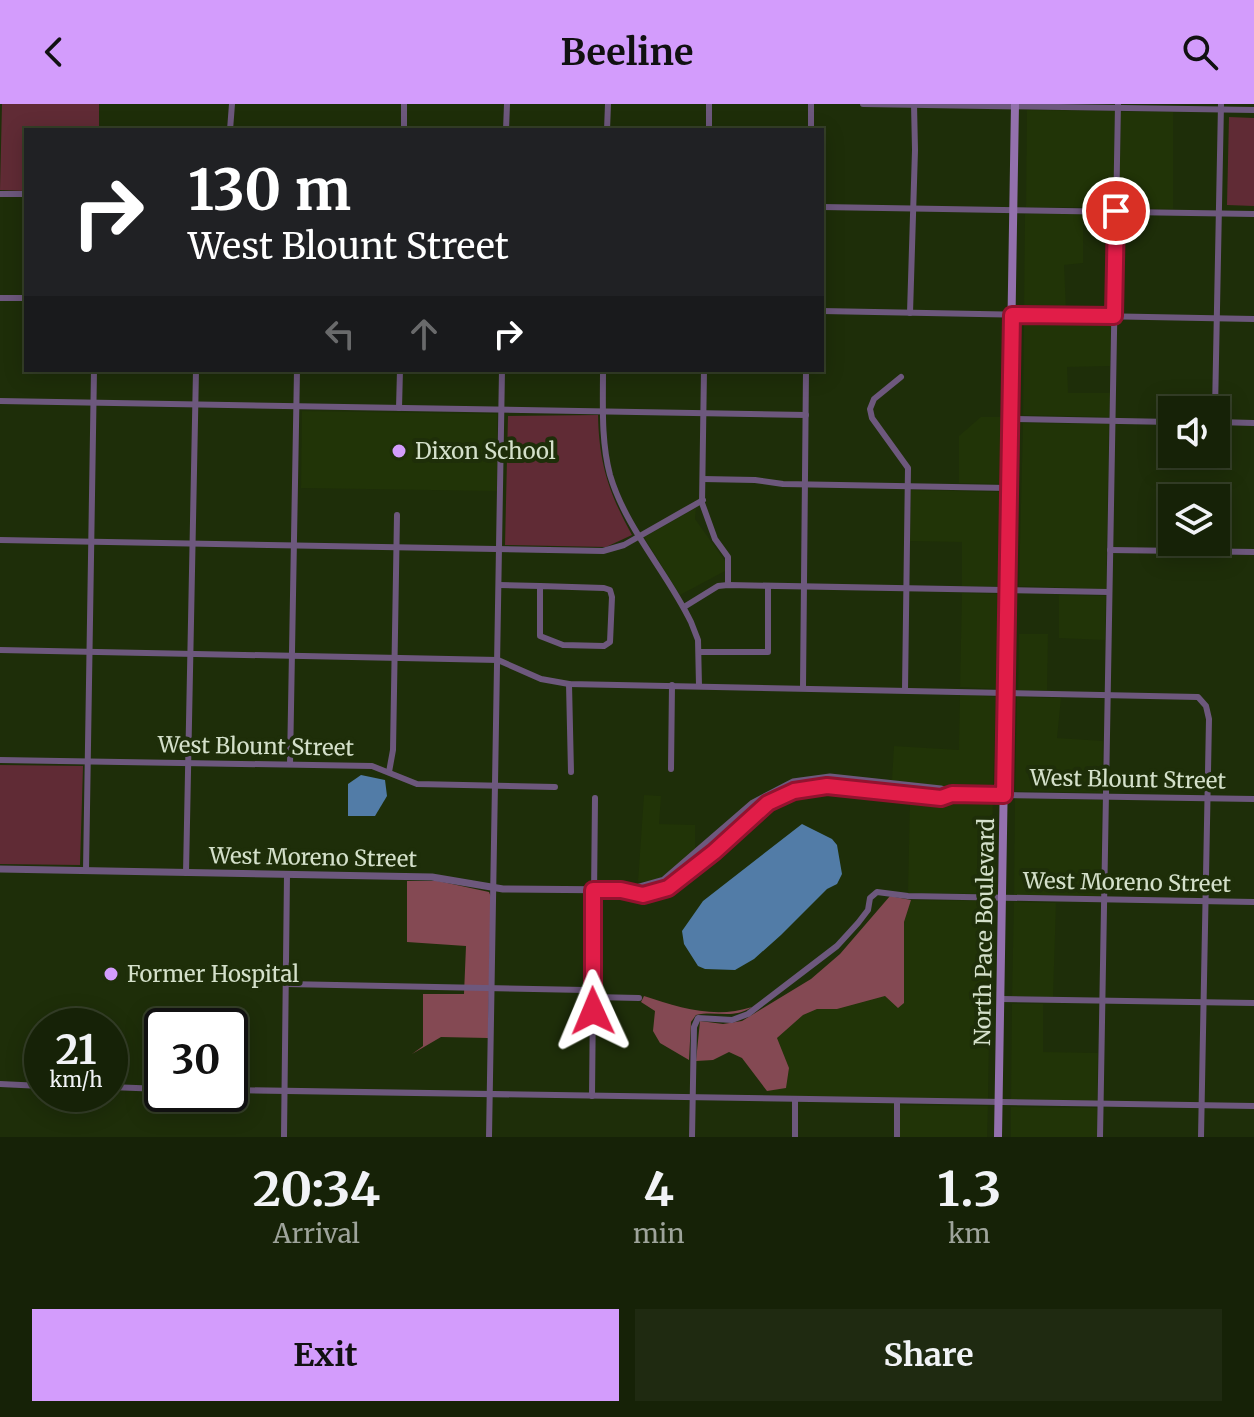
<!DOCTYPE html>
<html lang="en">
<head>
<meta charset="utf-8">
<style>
	:root { --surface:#162207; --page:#1f2a11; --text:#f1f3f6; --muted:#9ea49b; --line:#353f28; --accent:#d39cfc }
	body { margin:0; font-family:Merriweather,serif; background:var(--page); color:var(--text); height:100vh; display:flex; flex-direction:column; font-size:30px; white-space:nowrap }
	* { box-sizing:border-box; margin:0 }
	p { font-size:26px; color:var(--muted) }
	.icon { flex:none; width:44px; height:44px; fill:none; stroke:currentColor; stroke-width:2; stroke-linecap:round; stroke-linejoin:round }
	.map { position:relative; height:1033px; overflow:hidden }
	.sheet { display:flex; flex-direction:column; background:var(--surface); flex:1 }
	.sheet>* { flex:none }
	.banner { position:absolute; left:24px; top:24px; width:800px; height:244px; border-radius:0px; box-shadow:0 4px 20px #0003,0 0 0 2px var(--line); background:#202124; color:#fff; overflow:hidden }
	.controls { position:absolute; left:1158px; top:292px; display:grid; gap:16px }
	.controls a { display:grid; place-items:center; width:72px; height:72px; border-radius:0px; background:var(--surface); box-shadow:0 4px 20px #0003,0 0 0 2px var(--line); font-size:40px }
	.speed { position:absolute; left:24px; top:904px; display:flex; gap:16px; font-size:40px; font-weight:700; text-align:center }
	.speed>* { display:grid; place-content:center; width:104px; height:104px; border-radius:50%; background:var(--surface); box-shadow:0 4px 20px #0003,0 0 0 2px var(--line); line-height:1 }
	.speed small { font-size:20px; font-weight:400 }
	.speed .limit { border:4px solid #111; border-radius:12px; background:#fff; color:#111 }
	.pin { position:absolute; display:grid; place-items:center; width:68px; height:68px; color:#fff; margin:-34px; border:4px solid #fff; border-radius:50%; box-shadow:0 2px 8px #0007 }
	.me { position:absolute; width:88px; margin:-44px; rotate:359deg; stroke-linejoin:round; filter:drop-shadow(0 0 6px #0008) }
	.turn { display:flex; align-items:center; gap:28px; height:168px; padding:0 32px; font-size:36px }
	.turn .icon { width:104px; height:104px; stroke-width:2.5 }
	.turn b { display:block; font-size:56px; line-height:68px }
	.lanes { display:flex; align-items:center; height:76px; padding:0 32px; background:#0003; justify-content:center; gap:40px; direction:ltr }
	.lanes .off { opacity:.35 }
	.eta { display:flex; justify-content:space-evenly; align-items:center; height:136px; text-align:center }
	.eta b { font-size:48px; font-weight:700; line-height:56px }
	.action { display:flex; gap:16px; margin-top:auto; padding:16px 32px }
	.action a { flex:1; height:92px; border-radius:0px; background:var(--accent); color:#111; font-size:32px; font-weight:700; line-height:92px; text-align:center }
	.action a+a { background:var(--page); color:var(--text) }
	header { display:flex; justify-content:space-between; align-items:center; height:104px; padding:0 32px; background:var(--accent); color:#111; font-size:36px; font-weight:700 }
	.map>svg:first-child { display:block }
</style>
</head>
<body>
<header><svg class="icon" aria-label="back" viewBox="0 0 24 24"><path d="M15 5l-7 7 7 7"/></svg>Beeline<svg class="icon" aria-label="search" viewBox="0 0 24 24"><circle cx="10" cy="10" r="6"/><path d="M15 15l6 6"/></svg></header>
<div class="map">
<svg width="1254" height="1033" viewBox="0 0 1254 1033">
	<rect width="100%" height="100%" fill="#1e2e09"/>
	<!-- built -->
	<g fill="#213407">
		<path d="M1027 6 1115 7 1113 103H1026Z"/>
		<path d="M1121 8H1173V105L1119 104Z"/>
		<path d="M1025 110H1083V159L1064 161 1066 207 1101 209 1024 208Z"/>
		<path d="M1024 215 1111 216 1110 262 1067 263 1068 289H1110L1109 313 1023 311Z"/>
		<path d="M302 307 497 310V387L301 384Z"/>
		<path d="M981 313H1002L1001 380 959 379V332Z"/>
		<path d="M1023 319 1109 320 1106 485 1019 482Z"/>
		<path d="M911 386 1001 388 998 482H962V438L910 437Z"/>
		<path d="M696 404 695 415 725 457V467L680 491 644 433Z"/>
		<path d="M962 489 998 490 996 585 960 583Z"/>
		<path d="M1059 491 1106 492 1105 536 1059 534Z"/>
		<path d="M1019 530H1048L1047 586H1018Z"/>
		<path d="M960 590 996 593 993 687 952 686 941 682 892 676 894 642 959 646Z"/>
		<path d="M1017 593 1061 594 1057 634 1103 637 1102 689 1015 687Z"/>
		<path d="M644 691 661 692 659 720 695 721V746L663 772 653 777 638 778Z"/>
		<path d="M910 694 941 697 955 694H993L991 790 908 789Z"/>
		<path d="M1015 694 1102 696 1101 792 1014 791Z"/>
		<path d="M911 796 991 797 988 995 770 992V986L786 983 789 965 777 934 803 911 817 905H837L885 892 904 899V818Z"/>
		<path d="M1014 798 1056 799 1053 893 1012 892Z"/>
		<path d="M1012 900H1043V948L1098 949 1097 997 1011 995Z"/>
		<path d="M900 1001 988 1002 987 1033H900Z"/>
		<path d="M1011 1003 1097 1004V1033H1011Z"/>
	</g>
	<!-- green -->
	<g fill="#602b35">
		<path d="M2 0H99V26H26V87L0 86Z"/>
		<path d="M1229 13 1254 14V102L1227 101Z"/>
		<path d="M598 311C599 360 609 389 632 431L606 443 505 441 508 312Z"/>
		<path d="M0 661 83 662 80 761 0 760Z"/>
	</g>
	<!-- forest -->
	<g fill="#844953">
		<path d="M407 777H438L489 788 491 793 488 934 441 933 412 950 423 942V890H464L466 842 407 838Z"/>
		<path d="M890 792 911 796 904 818V899L898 904 885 892 837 905H817L803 911 777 934 789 964 786 984 767 987 742 954 729 948 713 956 696 957 700 917 723 920 742 917 811 875 840 850Z"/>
		<path d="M644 892C680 904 715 915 752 903 732 916 716 906 696 911L691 918 689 956 660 939 653 927 655 907 641 898Z"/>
	</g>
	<!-- water -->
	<g fill="#527ca7">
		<path d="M361 671 385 676 387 692 375 712H348V680Z"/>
		<path d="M802 720 832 735 837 741 842 770 837 780 827 785 781 831 754 855 735 866 705 865 698 862 684 840 682 827 703 797Z"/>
	</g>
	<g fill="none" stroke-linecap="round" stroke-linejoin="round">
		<!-- minor -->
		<g stroke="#6d587d" stroke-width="6">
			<path d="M863 0 1254 6"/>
			<path d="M230 26 232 0"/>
			<path d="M404 26V0"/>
			<path d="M506 26 507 0"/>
			<path d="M607 26 608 0"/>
			<path d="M709 26V0"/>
			<path d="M811 26V0"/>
			<path d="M0 90H26"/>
			<path d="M822 103 1254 110"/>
			<path d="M0 194H26"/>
			<path d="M822 207 1254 215"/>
			<path d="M910 209 915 46 914 0"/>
			<path d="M603 266C603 301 601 337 610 371 626 425 667 468 691 518L698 536 699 582"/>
			<path d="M704 266 702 399 715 435 728 453V481"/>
			<path d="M901 273 874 295 870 305 872 314 908 364 905 586"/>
			<path d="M0 297 806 311"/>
			<path d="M399 304 400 266"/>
			<path d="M1215 306 1221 0"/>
			<path d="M1010 315 1172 318"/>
			<path d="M1216 318 1254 319"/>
			<path d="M703 375 755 376 783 380 1009 384"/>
			<path d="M0 436 603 447 624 441 703 396"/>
			<path d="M1110 446 1254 448"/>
			<path d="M499 481 540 482"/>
			<path d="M540 482 604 484 610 486 612 493 610 538 604 542 563 541 540 532Z"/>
			<path d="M684 503 718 482 728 481 1109 488"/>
			<path d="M0 546 498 556 541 575 569 580 1198 593 1206 602 1209 615 1201 1033"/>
			<path d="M699 548H768V482"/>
			<path d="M569 580 571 668"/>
			<path d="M803 584 806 266"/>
			<path d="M0 656 372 662 417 680 555 683"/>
			<path d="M290 660 297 266"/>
			<path d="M671 665 672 581"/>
			<path d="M389 668 393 646 397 411"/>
			<path d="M1004 691 1254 695"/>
			<path d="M86 767 94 266"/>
			<path d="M186 769 196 266"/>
			<path d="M286 880 585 886 593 893 639 894"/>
			<path d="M1001 895 1254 899"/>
			<path d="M0 980 42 982"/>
			<path d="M110 983 162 985"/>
			<path d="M230 986 1254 1002"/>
			<path d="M592 992 595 694"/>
			<path d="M284 1033 287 770"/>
			<path d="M489 1033 502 266"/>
			<path d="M692 1033 694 923 698 914 732 916 748 910 837 842 858 819 868 806 870 794 877 788 908 792 1254 798"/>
			<path d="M795 1033V996"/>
			<path d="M897 1033V997"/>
			<path d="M1100 1033 1118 0"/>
		</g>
		<!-- tertiary -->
		<g stroke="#6d587d" stroke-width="7">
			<path d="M0 765 432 773 503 785 621 786 635 791 661 787 674 780 764 702 794 687 827 682 941 694 952 690 1004 691"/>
			<path d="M625 787 664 776 753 699 793 678 830 673 941 685 952 690"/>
		</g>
		<!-- secondary -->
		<path stroke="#9371ad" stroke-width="8" d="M998 1033 1015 0"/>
	</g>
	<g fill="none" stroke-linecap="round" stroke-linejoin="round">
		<!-- route casing -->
		<g stroke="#92132f" stroke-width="20">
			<path id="route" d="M593 907V786H621L643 791 668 784 714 748 768 699 794 687 827 682 941 694 952 690 1004 691 1012 211 1114 212 1116 107"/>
		</g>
		<!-- route -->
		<use href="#route" stroke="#e11d48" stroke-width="14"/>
	</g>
	<!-- markers -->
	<g fill="#d39cfc" stroke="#1e2e09" stroke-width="3">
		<circle cx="399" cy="347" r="8"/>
		<circle cx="111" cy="870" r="8"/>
	</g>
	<g text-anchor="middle" stroke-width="8" stroke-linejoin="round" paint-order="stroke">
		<!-- poi labels -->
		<g font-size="22" fill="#d4e0ca" stroke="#1e2e09" text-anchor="start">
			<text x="415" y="355">Dixon School</text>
			<text x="127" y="878">Former Hospital</text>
		</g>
		<!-- street labels -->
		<g font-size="22" fill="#d4e0ca" stroke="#1e2e09">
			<text transform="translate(256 642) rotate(1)" y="8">West Blount Street</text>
			<text transform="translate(1128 675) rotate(1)" y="8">West Blount Street</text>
			<text transform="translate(313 753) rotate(1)" y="8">West Moreno Street</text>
			<text transform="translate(1127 778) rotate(1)" y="8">West Moreno Street</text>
			<text transform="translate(984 828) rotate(-89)" y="8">North Pace Boulevard</text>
		</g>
	</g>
</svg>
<div class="controls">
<a><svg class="icon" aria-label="sound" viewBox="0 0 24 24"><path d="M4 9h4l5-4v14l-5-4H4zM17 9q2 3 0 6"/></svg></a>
<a><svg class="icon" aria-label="layers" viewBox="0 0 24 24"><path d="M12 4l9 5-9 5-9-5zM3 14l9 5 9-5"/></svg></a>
</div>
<div class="speed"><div>21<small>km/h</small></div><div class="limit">30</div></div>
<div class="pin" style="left:1116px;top:107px;background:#d93025"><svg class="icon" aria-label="arrive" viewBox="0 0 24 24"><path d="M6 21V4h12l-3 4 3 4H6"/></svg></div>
<svg class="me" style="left:593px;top:907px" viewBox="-20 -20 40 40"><path d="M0-17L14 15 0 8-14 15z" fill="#e11d48" stroke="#fff" stroke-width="4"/></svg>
<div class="banner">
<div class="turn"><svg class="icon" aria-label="right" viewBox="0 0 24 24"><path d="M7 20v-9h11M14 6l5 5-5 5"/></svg><div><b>130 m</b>West Blount Street</div></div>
<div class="lanes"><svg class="icon off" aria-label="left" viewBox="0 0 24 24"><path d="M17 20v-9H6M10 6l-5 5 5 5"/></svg><svg class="icon off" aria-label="ahead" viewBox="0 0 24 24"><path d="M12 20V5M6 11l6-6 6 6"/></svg><svg class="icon" aria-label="right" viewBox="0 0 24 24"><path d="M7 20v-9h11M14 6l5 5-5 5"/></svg></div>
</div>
</div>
<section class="sheet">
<div class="eta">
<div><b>20:34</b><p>Arrival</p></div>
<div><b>4</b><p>min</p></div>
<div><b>1.3</b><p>km</p></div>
</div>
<div class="action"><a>Exit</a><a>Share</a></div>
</section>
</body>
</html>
